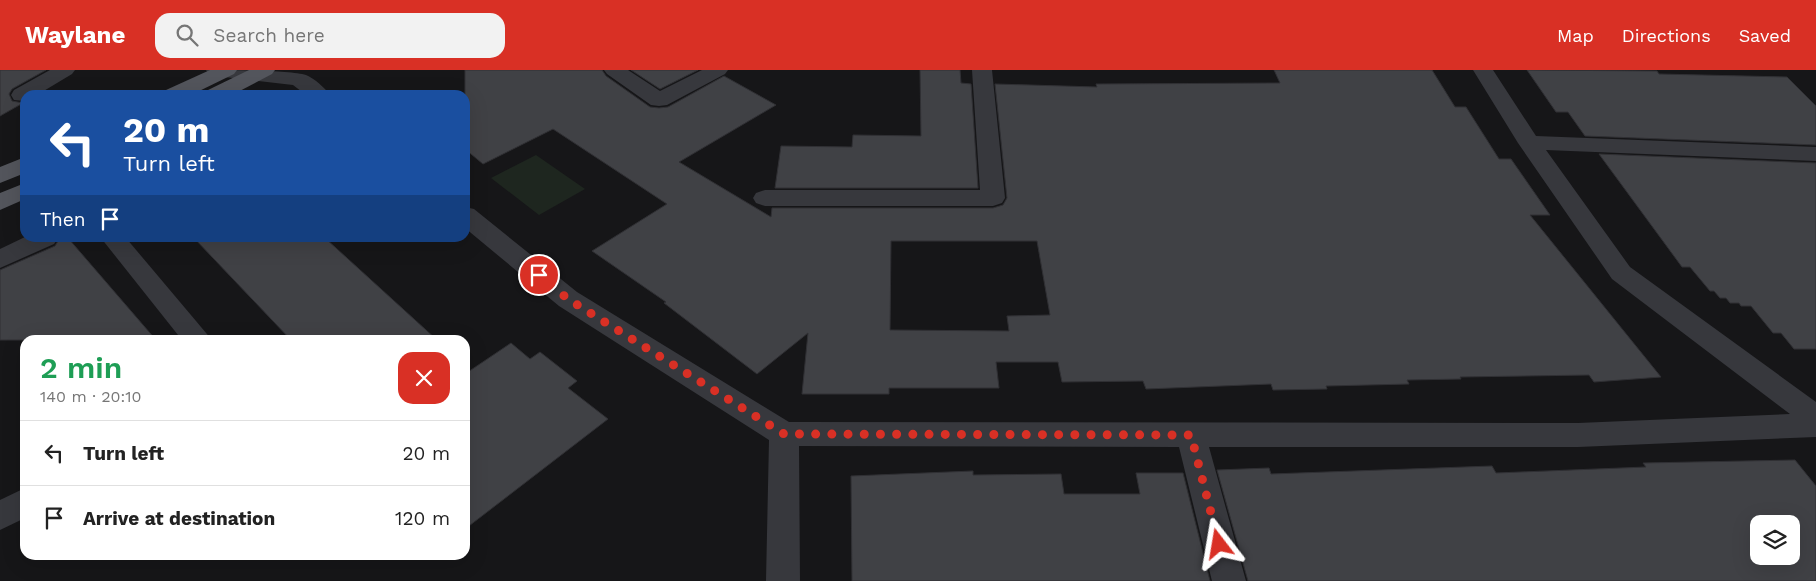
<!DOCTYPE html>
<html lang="en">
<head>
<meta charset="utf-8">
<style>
	:root { --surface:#fff; --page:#f2f2f2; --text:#222; --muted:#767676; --line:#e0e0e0; --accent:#d93025 }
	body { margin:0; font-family:"Work Sans",sans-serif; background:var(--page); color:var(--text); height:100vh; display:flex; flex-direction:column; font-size:19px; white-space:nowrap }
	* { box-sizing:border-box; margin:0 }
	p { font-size:16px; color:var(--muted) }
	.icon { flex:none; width:28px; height:28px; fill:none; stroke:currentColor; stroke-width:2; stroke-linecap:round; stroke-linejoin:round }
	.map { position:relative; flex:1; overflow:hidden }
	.details { position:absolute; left:20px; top:265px; width:450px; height:225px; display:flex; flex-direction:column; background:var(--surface); border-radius:15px; box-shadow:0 5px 20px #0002 }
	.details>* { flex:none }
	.banner { position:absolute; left:20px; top:20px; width:450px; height:152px; border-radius:15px; box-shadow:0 5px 20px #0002; background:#1a4fa0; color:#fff; overflow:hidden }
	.buttons { position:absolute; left:1750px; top:445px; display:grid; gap:10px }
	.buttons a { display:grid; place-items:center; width:50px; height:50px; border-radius:10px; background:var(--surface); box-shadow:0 5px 20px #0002; font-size:25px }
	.pin { position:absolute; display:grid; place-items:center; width:42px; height:42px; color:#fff; margin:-21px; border:2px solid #fff; border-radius:50%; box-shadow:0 1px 5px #0007 }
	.me { position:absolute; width:55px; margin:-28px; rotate:346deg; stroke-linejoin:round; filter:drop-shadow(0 0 4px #0008) }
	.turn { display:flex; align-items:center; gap:18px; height:105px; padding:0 20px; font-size:22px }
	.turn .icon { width:65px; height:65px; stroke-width:2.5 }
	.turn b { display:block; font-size:35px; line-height:42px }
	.then { display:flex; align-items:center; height:48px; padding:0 20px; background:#0003; gap:10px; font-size:19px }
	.round { display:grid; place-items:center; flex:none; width:52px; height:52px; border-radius:15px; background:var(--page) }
	.headline { display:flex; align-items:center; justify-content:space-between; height:85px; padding:0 20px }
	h1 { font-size:30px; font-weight:600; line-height:38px; color:#1e9e55 }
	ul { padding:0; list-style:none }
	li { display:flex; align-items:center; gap:15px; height:65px; padding:0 20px; border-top:1px solid var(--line) }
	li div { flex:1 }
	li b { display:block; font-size:19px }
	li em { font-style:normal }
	header { display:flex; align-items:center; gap:30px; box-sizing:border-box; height:70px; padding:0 25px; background:var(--accent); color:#fff }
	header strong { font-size:24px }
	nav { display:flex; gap:28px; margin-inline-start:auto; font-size:18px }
	.search { width:350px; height:45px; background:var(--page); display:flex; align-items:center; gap:12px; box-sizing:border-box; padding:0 18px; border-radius:15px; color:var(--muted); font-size:19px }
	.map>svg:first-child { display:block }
</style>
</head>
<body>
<header>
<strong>Waylane</strong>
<div class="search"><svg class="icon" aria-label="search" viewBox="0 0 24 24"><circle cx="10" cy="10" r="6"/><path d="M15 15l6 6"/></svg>Search here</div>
<nav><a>Map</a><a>Directions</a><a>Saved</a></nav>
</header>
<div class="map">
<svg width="1816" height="511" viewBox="0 0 1816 511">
	<rect width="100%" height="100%" fill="#161618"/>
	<!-- green -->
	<path fill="#1e261f" d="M536 85 585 119 539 145 491 108Z"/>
	<!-- building -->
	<g fill="#404145" stroke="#303034" fill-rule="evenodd">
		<path d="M0 0H46L12 19 9 24 12 31 23 33 0 46Z"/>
		<path d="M465 0H602L606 6 650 37 659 38 668 37 724 6 776 35 679 92 771 147 772 138H993L1003 135 1007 128 995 14 1097 17 1096 14 1280 13 1274 0H1432L1455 37H1466L1499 89H1511L1550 145H1530L1661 307 1594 312 1589 305 1460 307 1461 309 1407 310 1409 314 1326 316 1327 319 1273 320 1271 314 1146 319 1143 311 1062 312 1058 292H996L999 318H889V324H802L808 263 757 304 664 233 666 232 592 181 667 134 553 59 483 94 465 79ZM891 171H1037L1050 245 1007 246 1009 261 890 260Z"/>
		<path d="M631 0H698L660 19Z"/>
		<path d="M920 0H960L961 13 971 14 978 118H775L781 76 852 77 853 65 921 66Z"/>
		<path d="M1527 0 1657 1 1659 4 1787 7 1816 36V75L1585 66 1568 42H1556Z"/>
		<path d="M1599 84 1816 93V279H1794L1781 263H1773L1751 236H1741L1739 233H1730L1726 228H1720L1714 221H1710L1690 197H1682Z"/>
		<path d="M60 168H68L156 270H0V200L55 176Z"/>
		<path d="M194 168H325L437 270H291Z"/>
		<path d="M511 273 530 289 540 282 577 311 568 318 608 349 465 459V304Z"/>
		<path d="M1795 390 1816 416V511H1248L1217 400 1269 398 1271 404 1492 396 1496 403 1646 397 1643 393ZM1759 454H1791V486H1759Z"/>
		<path d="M973 401V405L1061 404 1064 424H1140L1136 403H1183L1210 511H852L851 406Z"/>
	</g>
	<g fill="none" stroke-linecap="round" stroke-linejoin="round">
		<!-- minor -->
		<g fill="#37383d" fill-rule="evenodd">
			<path d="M50 0H75L72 4 37 25H25V31L14 30 11 25 14 20Z"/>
			<path d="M206 0C227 0 290 0 306 5 314 8 325 18 330 25H306L293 15 216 6 209 4Z"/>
			<path d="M604 0H628L660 21 702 0H728L725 4 667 35 659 36 651 35 607 4Z"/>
			<path d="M972 0H992L1005 128 1002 133 993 136H765L756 133 753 128 756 123 765 120H980Z"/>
			<path d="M1473 0H1493L1536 66 1816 77V91L1546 80 1630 197 1816 332V367L1578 377H1209L1246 511H1212L1179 377 799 376 800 511H766L769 370 559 236 465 158V137L474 139 577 222 789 352 1578 353 1790 344 1612 209 1518 73Z"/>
			<path d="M25 167 58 168 54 174 0 198V179Z"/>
			<path d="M101 168H126L212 270H182Z"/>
			<path d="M25 418V448L0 460V430Z"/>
		</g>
		<!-- major -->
		<g fill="#53555c" fill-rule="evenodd">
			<path d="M210 0H237L234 4 191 25H163L166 20Z"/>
			<path d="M249 0H275L272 4 232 25H205L208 20Z"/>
			<path d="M25 87V103L0 113V97Z"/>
			<path d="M25 113V129L0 140V123Z"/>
		</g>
	</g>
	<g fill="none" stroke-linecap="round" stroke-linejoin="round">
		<!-- route -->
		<path stroke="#d93025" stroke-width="9" stroke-dasharray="0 16.2" d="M539 205 568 229 784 364 1191 365 1219 474"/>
	</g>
</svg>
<div class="buttons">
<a><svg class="icon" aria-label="layers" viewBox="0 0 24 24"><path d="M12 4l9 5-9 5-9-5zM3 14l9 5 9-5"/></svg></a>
</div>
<div class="pin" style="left:539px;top:205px;background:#d93025"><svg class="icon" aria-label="arrive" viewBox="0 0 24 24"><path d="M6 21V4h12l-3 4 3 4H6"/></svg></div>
<svg class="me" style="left:1219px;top:474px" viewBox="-20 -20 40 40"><path d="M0-17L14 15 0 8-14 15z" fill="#d93025" stroke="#fff" stroke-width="4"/></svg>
<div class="banner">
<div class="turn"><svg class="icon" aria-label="left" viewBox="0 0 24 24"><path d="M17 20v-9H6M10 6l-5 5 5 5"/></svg><div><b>20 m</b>Turn left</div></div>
<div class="then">Then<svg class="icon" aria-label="arrive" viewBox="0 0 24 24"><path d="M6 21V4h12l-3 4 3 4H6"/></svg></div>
</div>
<section class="details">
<div class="headline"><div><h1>2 min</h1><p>140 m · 20:10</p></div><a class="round" style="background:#d93025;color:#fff"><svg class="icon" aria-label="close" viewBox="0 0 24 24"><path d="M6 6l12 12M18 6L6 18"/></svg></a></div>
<ul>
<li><svg class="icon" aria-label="left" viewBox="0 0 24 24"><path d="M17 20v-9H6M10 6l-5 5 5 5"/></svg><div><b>Turn left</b></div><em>20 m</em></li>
<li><svg class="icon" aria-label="arrive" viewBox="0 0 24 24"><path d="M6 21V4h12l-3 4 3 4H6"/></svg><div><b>Arrive at destination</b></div><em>120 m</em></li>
</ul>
</section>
</div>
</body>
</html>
